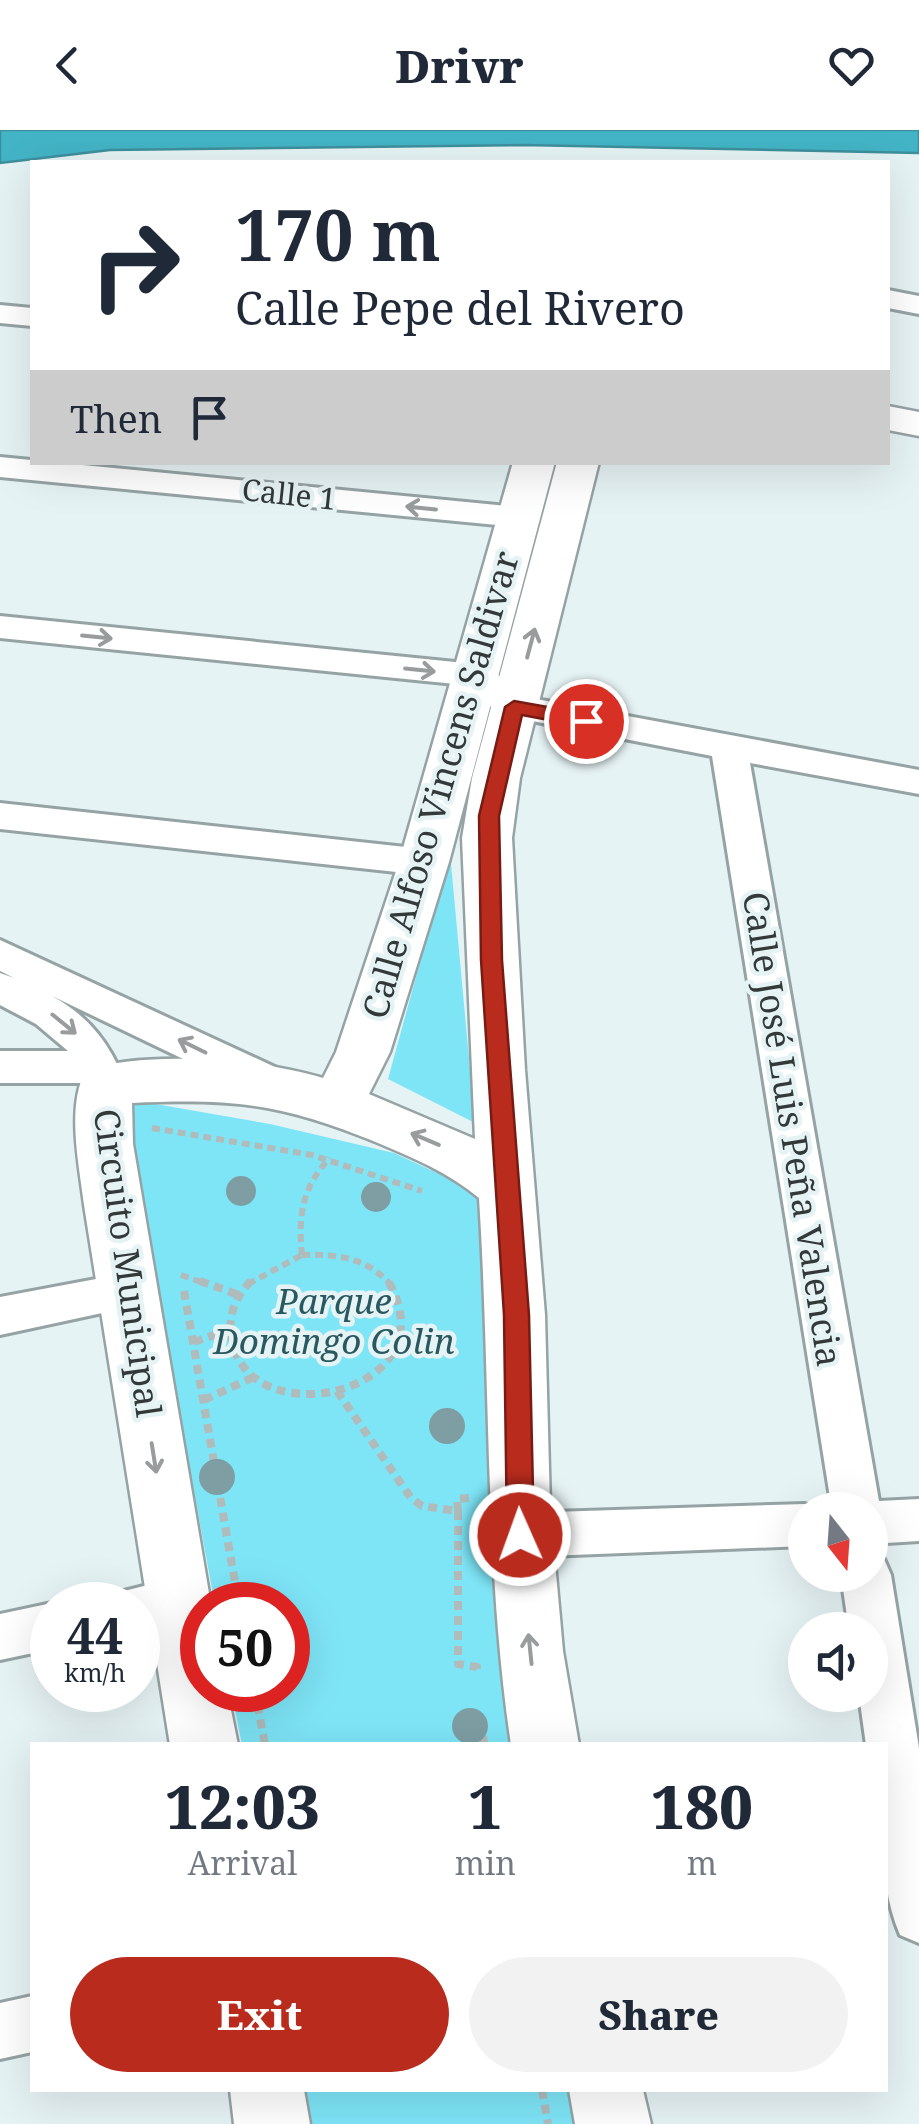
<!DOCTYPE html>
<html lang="en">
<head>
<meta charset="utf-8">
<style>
	:root { --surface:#fff; --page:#f2f2f3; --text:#1f2937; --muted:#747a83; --accent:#b82b1d }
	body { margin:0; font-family:"Noto Serif",serif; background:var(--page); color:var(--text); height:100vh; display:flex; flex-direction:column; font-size:38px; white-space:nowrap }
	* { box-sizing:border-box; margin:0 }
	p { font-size:32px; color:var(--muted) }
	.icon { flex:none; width:55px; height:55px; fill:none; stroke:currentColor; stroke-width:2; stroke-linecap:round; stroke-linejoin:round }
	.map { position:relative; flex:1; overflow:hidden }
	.side { position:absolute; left:30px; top:1612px; width:858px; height:350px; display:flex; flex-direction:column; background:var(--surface); border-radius:0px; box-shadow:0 10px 40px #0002 }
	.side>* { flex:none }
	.banner { position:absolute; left:30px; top:30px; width:860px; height:305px; border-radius:0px; box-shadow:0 10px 40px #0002; background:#fff; color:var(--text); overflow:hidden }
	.needle { width:65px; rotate:163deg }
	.fabs { position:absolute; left:788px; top:1362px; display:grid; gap:20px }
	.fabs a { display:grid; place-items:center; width:100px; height:100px; border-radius:50%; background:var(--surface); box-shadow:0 10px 40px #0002; font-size:50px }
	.speed { position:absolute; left:30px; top:1452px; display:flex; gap:20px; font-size:50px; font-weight:700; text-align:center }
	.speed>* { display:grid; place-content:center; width:130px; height:130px; border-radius:50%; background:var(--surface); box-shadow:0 10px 40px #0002; line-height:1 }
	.speed small { font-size:25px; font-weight:400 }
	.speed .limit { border:15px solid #d22; background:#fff; color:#111 }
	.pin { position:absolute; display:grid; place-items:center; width:85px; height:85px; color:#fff; margin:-42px; border:5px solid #fff; border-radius:50%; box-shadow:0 2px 10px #0007 }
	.me { position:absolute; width:110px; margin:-55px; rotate:358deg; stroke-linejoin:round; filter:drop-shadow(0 0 8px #0008) }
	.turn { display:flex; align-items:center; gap:35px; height:210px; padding:0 40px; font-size:45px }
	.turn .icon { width:130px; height:130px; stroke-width:2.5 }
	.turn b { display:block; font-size:70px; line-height:85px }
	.then { display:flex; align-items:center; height:95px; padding:0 40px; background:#0003; gap:20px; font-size:38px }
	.eta { display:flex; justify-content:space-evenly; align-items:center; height:170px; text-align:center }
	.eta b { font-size:60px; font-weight:800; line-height:70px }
	.primary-button { display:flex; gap:20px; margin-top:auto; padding:20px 40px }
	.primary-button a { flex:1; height:115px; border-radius:60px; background:var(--accent); color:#fff; font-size:40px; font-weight:800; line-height:115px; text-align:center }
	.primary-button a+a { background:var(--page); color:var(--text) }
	header { display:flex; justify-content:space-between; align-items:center; height:130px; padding:0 40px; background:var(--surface); font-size:45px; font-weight:800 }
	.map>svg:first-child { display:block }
</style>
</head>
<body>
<header><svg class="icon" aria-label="back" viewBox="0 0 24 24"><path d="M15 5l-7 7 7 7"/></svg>Drivr<svg class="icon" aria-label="heart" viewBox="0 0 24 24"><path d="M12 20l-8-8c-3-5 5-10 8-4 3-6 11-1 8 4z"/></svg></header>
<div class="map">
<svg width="919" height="1994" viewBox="0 0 919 1994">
	<rect width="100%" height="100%" fill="#e6f3f5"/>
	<!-- green -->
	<g fill="#7ee5f7">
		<path d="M450 723 475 993 388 949Z"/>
		<path d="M121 968 270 994 394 1023 485 1065 535 1615H242L231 1560H288V1475H215Z"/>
		<path d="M306 1960H601L608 1994H312Z"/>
	</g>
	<!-- water -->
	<path fill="#43b4c6" stroke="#3e8f9c" stroke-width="2.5" d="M0 0H919V23L523 15 110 20 0 33Z"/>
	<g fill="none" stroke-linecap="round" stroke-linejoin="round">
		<!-- minor casing -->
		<g stroke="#96a3a5" stroke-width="6">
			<g id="minor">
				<path d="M888 160 919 166V184L888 178Z"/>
				<path d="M0 175 32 178V196L0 193Z"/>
				<path d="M0 327 518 377 530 380 534 387 530 394 518 397 0 347Z"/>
				<path d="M0 486 475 534 488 537 525 567 919 640V664L750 633 879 1371 919 1369V1411L870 1414V1380H832L712 626 501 585 465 555 0 508Z"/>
				<path d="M0 673 424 719 438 723 443 732 438 741 424 745 0 699Z"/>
				<path d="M0 810 290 944 296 955 290 966 275 971 260 966 52 866C90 887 110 914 126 954L120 965 105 970 90 965 84 953H0V921H68L36 894 0 875V843L14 848 0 841Z"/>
				<path d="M128 1143 144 1148 151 1161 144 1174 0 1205V1167Z"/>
				<path d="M805 1374 822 1380H805V1416L521 1427 504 1420 497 1405 504 1390 521 1383Z"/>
				<path d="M870 1424 884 1429 891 1445 919 1618V1813L900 1805C875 1747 885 1677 885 1615H866L859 1565H870V1500H849L841 1445H870Z"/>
				<path d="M176 1448 194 1454 201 1470 194 1486 138 1501V1475H114L120 1462Z"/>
				<path d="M52 1473 57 1475H52V1519L0 1530V1484Z"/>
				<path d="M32 1866V1922L0 1929V1873Z"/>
			</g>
		</g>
		<!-- major casing -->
		<g stroke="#96a3a5" stroke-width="5">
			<g id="major">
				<path d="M888 276 919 282V306L888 300Z"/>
				<path d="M513 332H555L449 732 390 922 369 964 475 1009 462 708 472 648 557 332H599L520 648 512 708 525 940 545 1185 550 1377 563 1521 579 1615H511C484 1433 491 1251 479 1068 449 1043 414 1028 378 1013 284 974 233 968 132 973L133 1014 211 1475H202V1560H227L238 1615H170L84 1075C79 1034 66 976 86 940 149 920 260 929 323 948L336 922 399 732Z"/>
				<path d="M230 1960H304L310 1994H234Z"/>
				<path d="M569 1960H643L651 1994H575Z"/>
			</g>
		</g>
		<!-- path-far1 -->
		<g stroke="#b0bbbc" stroke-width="6" stroke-dasharray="8 5" stroke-linecap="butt">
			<path d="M152 998 312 1025 422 1061"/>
			<path d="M302 1125C298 1086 302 1057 330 1028"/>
			<path d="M302 1125C336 1124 366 1127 390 1154"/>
			<path d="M181 1145 207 1154"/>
			<path d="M248 1154 302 1125"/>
		</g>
		<!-- path -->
		<g stroke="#b0bbbc" stroke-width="8" stroke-dasharray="9 6" stroke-linecap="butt">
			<path d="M200 1151 239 1165"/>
			<path d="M251 1151C236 1166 228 1185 231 1207 247 1310 454 1263 388 1151"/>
			<path d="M184 1161 239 1475"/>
			<path d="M194 1212 229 1200"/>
			<path d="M337 1261 411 1368 422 1376 458 1381V1534L477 1537V1544"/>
			<path d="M204 1270 254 1247"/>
			<path d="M458 1381 457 1369 470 1368"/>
			<path d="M255 1560 265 1615"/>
			<path d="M482 1591 484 1615"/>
			<path d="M542 1960 548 1994"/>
		</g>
		<!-- minor -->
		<use href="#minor" fill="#fff" fill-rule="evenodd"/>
		<!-- major -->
		<use href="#major" fill="#fff" fill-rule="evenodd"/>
	</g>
	<!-- trees -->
	<g fill="#7e9ea3">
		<circle cx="241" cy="1061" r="15"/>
		<circle cx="376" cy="1067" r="15"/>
		<circle cx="447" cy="1296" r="18"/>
		<circle cx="217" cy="1347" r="18"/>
		<circle cx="470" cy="1596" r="18"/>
	</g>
	<!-- one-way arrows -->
	<defs><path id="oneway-shaft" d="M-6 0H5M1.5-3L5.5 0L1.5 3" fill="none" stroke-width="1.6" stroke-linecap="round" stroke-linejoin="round" transform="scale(2.5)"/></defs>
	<g stroke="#999c9c">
		<use href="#oneway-shaft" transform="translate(421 378) rotate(-174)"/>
		<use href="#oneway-shaft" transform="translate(97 507) rotate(6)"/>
		<use href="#oneway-shaft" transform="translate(531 513) rotate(-75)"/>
		<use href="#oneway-shaft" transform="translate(420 540) rotate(6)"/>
		<use href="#oneway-shaft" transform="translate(64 894) rotate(39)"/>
		<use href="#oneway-shaft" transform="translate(192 916) rotate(-154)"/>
		<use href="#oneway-shaft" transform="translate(425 1009) rotate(-157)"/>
		<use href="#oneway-shaft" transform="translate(154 1328) rotate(81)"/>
		<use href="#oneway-shaft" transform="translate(530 1519) rotate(-96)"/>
	</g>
	<!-- route -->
	<path fill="#b82b1d" stroke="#781c13" stroke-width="2.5" d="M514 571 586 584 595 591 586 597 522 585 499 686 502 830 529 1185 534 1405 530 1413 520 1416 511 1413 507 1405 504 1185 481 830 479 686 505 577Z"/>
	<g text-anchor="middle" stroke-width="9" stroke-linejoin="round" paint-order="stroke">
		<!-- far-street labels -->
		<g font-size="30" fill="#333839" stroke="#e6f3f5">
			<text transform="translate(289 365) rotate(6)" y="10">Calle 1</text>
		</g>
		<!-- street labels -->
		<g font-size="35" fill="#333839" stroke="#e6f3f5">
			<text transform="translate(441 655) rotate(-74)" y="12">Calle Alfoso Vincens Saldivar</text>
			<text transform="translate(792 999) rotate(81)" y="12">Calle José Luis Peña Valencia</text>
			<text transform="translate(127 1133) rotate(82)" y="12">Circuito Municipal</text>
		</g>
		<!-- park labels -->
		<g font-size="35" font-style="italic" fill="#285860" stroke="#e6f3f5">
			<text x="334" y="1184">Parque<tspan x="334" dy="40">Domingo Colin</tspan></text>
		</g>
	</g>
</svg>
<div class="fabs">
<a><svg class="needle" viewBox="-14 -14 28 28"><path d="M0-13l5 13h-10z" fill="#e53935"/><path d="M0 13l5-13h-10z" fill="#747a83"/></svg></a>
<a><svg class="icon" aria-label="sound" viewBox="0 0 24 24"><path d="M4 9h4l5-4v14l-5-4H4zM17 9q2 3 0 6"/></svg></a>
</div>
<div class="speed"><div>44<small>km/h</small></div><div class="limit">50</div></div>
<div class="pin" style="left:586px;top:591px;background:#d93025"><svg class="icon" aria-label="arrive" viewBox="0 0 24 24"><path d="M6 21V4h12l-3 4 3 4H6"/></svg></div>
<svg class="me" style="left:520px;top:1405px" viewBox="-20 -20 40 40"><circle r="17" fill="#b82b1d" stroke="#fff" stroke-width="3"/><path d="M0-11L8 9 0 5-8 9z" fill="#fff"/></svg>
<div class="banner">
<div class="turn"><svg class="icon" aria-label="right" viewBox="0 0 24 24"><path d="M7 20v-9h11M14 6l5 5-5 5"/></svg><div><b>170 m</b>Calle Pepe del Rivero</div></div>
<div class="then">Then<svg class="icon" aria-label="arrive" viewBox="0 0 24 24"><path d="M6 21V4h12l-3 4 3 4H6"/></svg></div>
</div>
<section class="side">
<div class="eta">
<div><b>12:03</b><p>Arrival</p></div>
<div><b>1</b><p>min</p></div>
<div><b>180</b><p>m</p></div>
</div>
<div class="primary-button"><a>Exit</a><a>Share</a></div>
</section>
</div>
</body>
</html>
